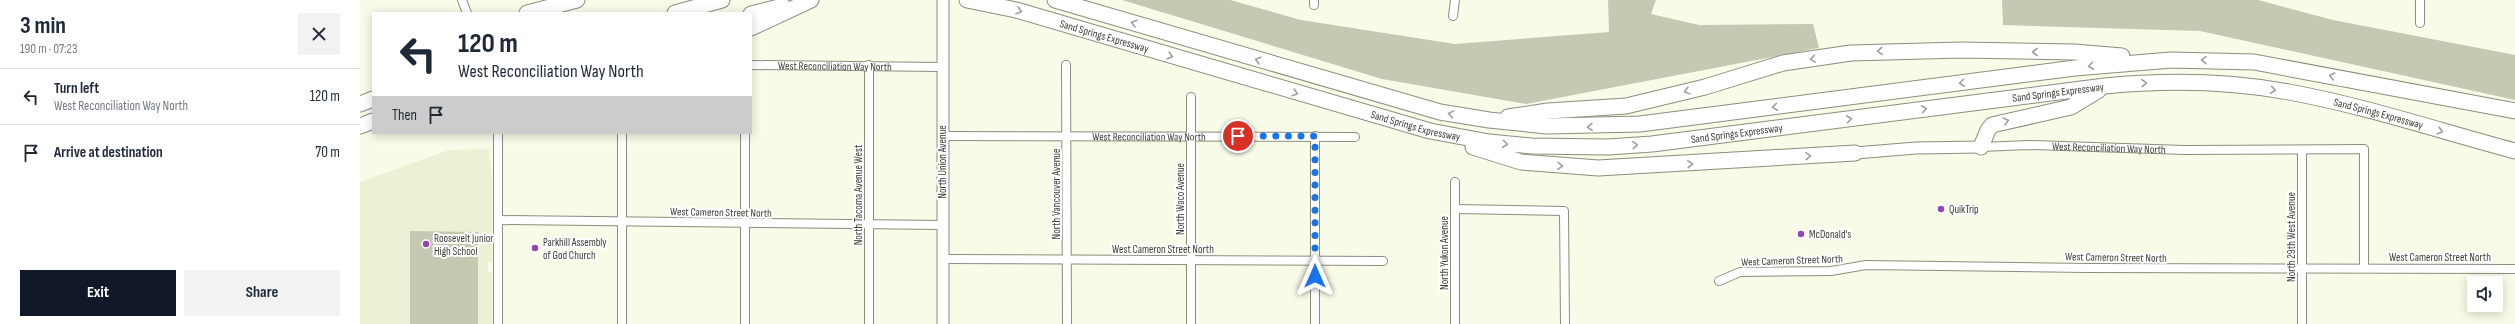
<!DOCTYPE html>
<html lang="en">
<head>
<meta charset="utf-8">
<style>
	:root { --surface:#fff; --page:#f2f2f3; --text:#1f2937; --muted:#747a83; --line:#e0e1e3; --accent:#111827 }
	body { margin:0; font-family:"Sofia Sans Condensed",sans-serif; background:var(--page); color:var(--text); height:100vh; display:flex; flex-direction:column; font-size:15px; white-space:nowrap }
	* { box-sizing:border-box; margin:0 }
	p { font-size:13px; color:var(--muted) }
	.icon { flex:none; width:22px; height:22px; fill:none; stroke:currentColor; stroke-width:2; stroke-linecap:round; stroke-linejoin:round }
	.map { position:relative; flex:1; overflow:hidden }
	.sheet { display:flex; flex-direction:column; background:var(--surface); width:360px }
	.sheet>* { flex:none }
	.top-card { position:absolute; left:12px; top:12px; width:380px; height:122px; border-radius:0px; box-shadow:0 2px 10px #0003; background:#fff; color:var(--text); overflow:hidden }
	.controls { position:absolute; left:2107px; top:276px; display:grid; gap:8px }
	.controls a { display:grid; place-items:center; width:36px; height:36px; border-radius:0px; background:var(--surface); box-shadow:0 2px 10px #0003; font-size:20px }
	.pin { position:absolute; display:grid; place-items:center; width:34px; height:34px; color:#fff; margin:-17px; border:2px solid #fff; border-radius:50%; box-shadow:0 1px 4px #0007 }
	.me { position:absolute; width:44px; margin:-22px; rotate:0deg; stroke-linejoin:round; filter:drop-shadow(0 0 3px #0008) }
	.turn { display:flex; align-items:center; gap:14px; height:84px; padding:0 20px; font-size:18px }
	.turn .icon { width:52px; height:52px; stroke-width:2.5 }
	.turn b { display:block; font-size:28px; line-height:34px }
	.then { display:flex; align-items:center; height:38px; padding:0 20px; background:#0003; gap:8px; font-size:15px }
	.round { display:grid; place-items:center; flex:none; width:42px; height:42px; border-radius:0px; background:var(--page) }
	.summary { display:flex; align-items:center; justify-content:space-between; height:68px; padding:0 20px }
	h1 { font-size:24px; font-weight:700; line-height:30px }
	.primary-button { display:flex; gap:8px; margin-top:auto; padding:8px 20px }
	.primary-button a { flex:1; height:46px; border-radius:0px; background:var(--accent); color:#fff; font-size:16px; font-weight:700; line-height:46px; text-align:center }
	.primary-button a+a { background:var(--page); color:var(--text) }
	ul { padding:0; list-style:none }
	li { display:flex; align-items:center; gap:12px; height:56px; padding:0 20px; border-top:1px solid var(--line) }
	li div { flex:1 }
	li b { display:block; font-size:15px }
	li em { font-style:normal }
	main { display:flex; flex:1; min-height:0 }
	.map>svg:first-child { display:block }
</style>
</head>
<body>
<main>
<section class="sheet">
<div class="summary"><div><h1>3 min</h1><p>190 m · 07:23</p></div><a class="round"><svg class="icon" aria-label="close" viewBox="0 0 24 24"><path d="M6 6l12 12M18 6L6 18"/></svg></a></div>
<ul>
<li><svg class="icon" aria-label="left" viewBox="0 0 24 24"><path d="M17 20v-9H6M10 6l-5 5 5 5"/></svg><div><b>Turn left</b><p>West Reconciliation Way North</p></div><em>120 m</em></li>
<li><svg class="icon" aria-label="arrive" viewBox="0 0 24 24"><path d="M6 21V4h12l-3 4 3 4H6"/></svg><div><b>Arrive at destination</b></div><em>70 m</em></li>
</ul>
<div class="primary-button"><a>Exit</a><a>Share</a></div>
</section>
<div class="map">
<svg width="2155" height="324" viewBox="0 0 2155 324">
	<rect width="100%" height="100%" fill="#f7fbe8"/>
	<!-- built -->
	<path fill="#ecf1d6" d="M129 149 132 177V262H128V272L132 273V324H0V182L89 150Z"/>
	<!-- green -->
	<g fill="#c5c9b1">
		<path d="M762 0H870L941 20 1095 44 1249 32 1248 0H1296L1291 14 1339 25 1453 24 1459 48 1166 104 1022 79Z"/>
		<path d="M1642 0H1898L1973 20 2155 55V100L1840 31 1643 25Z"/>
		<path d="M50 231 118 232V324H50Z"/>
	</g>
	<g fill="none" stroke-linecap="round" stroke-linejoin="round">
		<!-- street casing -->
		<g stroke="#8b8e7d" stroke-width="10">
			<g id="street">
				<path d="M102 0 107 13"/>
				<path d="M2060 0V23"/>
				<path d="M954 5V0"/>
				<path d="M1093 16 1095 0"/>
				<path id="s1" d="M391 65 582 67"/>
				<path d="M706 65 707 324"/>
				<path d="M831 97V324"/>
				<path d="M138 133V324"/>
				<path id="s2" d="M582 136 995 137"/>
				<path id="s3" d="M1621 147 1669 145 1825 150 2004 149V268"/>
				<path d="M1942 150V324"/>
				<path d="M1096 209 1204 211 1205 324"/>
				<path d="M138 220 583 225"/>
				<path d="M583 259 1023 261"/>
				<path d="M1359 281 1380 272 1471 271 1506 265 1727 268 2155 269"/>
				<path d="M262 324V133"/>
				<path d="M385 324V133"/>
				<path d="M509 324V65"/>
				<path d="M955 324V136"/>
				<path d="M1095 324V182"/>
			</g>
		</g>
		<!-- secondary casing -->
		<g stroke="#8b8e7d" stroke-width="13">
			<g id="secondary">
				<path d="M583 0V324"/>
				<path d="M1495 153 1556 148 1621 147"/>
			</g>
		</g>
		<!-- highway casing -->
		<g stroke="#8b8e7d" stroke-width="17">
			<g id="highway">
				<path id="s4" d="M607 0 656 10 1070 131 1129 142 1171 146 1248 147 1292 144 1745 86C1806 80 1868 81 1929 92 2005 106 2080 131 2155 151"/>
				<path d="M695 0 1080 112 1129 120 1187 126 1280 124 1715 68 1811 60 1894 62 2155 111"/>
				<path d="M167 13 217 0"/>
				<path d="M315 13 362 0"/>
				<path d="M391 14 423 6"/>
				<path d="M391 28 451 0"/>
				<path d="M0 104 13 99"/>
				<path d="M1148 117 1188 111 1266 106 1345 87 1423 63 1491 53 1601 50 1714 52 1762 56"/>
				<path d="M0 126 13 121"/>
				<path d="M1113 147 1161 162 1238 168 1495 153"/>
				<path d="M1621 147 1628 130 1632 125 1711 107 1739 90"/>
			</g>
		</g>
		<!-- street -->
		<use href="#street" stroke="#fff" stroke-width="8"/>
		<!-- secondary -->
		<use href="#secondary" stroke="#fff" stroke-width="11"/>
		<!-- highway -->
		<use href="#highway" stroke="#fff" stroke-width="15"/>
	</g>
	<!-- one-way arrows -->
	<defs><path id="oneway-chevron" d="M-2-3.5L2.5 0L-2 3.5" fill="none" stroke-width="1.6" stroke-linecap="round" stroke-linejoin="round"/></defs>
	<g stroke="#9e9e9a">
		<use href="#oneway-chevron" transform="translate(659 11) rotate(17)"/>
		<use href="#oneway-chevron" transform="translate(774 23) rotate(-164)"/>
		<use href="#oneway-chevron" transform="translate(1520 51) rotate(178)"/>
		<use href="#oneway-chevron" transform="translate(1675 52) rotate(-180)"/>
		<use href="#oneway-chevron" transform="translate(810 56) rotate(16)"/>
		<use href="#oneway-chevron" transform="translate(1453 59) rotate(171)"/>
		<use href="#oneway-chevron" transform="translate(898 60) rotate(-164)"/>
		<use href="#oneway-chevron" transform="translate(1844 60) rotate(-179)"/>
		<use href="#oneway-chevron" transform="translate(1731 66) rotate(173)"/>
		<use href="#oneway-chevron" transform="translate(1972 76) rotate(-169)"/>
		<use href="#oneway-chevron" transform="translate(1602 83) rotate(173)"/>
		<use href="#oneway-chevron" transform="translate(1784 83) rotate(-3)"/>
		<use href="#oneway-chevron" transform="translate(1913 90) rotate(7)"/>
		<use href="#oneway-chevron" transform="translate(1327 91) rotate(165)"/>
		<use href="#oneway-chevron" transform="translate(935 93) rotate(16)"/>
		<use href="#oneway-chevron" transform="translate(1415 107) rotate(172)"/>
		<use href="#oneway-chevron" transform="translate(1564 109) rotate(-7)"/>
		<use href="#oneway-chevron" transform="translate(1091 114) rotate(-170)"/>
		<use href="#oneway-chevron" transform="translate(1489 119) rotate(-7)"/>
		<use href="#oneway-chevron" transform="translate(1646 121) rotate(-15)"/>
		<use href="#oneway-chevron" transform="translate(1230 127) rotate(179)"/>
		<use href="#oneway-chevron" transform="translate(2080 131) rotate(15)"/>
		<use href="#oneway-chevron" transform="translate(1145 144) rotate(6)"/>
		<use href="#oneway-chevron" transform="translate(1275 145) rotate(-4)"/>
		<use href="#oneway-chevron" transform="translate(1448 156) rotate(-3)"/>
		<use href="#oneway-chevron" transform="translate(1330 164) rotate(-4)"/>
		<use href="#oneway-chevron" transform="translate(1200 166) rotate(4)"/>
	</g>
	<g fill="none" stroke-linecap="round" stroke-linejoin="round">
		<!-- route -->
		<path stroke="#1a73e8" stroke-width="7" stroke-dasharray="0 12.6" d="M878 136H955V276"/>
	</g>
	<!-- markers -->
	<g fill="#9345b6" stroke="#fff" stroke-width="1.5">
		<circle cx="1581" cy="209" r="4"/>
		<circle cx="1441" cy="234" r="4"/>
		<circle cx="66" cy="244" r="4"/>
		<circle cx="175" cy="248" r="4"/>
	</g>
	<g text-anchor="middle" stroke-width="4" stroke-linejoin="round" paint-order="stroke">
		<!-- street labels -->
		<g font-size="11" fill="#3c3e36" stroke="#fff">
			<text dy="4" stroke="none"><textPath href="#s4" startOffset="142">Sand Springs Expressway</textPath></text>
			<text dy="4" stroke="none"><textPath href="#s1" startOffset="84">West Reconciliation Way North</textPath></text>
			<text dy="4" stroke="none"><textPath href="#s4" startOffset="1114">Sand Springs Expressway</textPath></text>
			<text dy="4" stroke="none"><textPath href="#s4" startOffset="1438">Sand Springs Expressway</textPath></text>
			<text dy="4" stroke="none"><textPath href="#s4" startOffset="466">Sand Springs Expressway</textPath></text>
			<text dy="4" stroke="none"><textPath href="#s4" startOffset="790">Sand Springs Expressway</textPath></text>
			<text dy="4" stroke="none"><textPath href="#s2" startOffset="207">West Reconciliation Way North</textPath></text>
			<text dy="4" stroke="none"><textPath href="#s3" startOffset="128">West Reconciliation Way North</textPath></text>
			<text transform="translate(582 162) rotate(-90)" y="4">North Union Avenue</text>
			<text transform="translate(696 194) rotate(-90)" y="4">North Vancouver Avenue</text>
			<text transform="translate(498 195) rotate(-90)" y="4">North Tacoma Avenue West</text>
			<text transform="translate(820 199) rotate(-90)" y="4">North Waco Avenue</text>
			<text transform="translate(361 212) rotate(1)" y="4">West Cameron Street North</text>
			<text transform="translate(1931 237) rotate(-90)" y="4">North 29th West Avenue</text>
			<text x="803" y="253">West Cameron Street North</text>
			<text transform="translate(1084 253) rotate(-90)" y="4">North Yukon Avenue</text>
			<text transform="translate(1756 257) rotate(1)" y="4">West Cameron Street North</text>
			<text x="2080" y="261">West Cameron Street North</text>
			<text transform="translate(1432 260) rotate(-2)" y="4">West Cameron Street North</text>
		</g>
		<!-- poi labels -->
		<g font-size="11" fill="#3c3e36" stroke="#fff" text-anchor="start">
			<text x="1589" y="213">QuikTrip</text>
			<text x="1449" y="238">McDonald's</text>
			<text x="74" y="242">Roosevelt Junior<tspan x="74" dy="13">High School</tspan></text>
			<text x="183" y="246">Parkhill Assembly<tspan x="183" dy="13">of God Church</tspan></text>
		</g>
	</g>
</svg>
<div class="controls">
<a><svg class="icon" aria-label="sound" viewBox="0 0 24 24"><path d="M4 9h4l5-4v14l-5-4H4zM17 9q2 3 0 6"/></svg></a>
</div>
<div class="pin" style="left:878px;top:136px;background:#d93025"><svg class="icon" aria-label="arrive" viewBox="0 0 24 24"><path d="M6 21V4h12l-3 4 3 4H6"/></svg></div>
<svg class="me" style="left:955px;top:276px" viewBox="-20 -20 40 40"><path d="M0-17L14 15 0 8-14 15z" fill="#1a73e8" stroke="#fff" stroke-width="4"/></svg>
<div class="top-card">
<div class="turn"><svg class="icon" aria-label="left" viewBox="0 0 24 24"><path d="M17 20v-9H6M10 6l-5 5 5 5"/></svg><div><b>120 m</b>West Reconciliation Way North</div></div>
<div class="then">Then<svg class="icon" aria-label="arrive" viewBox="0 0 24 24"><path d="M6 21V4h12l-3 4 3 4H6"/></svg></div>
</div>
</div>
</main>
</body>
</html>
